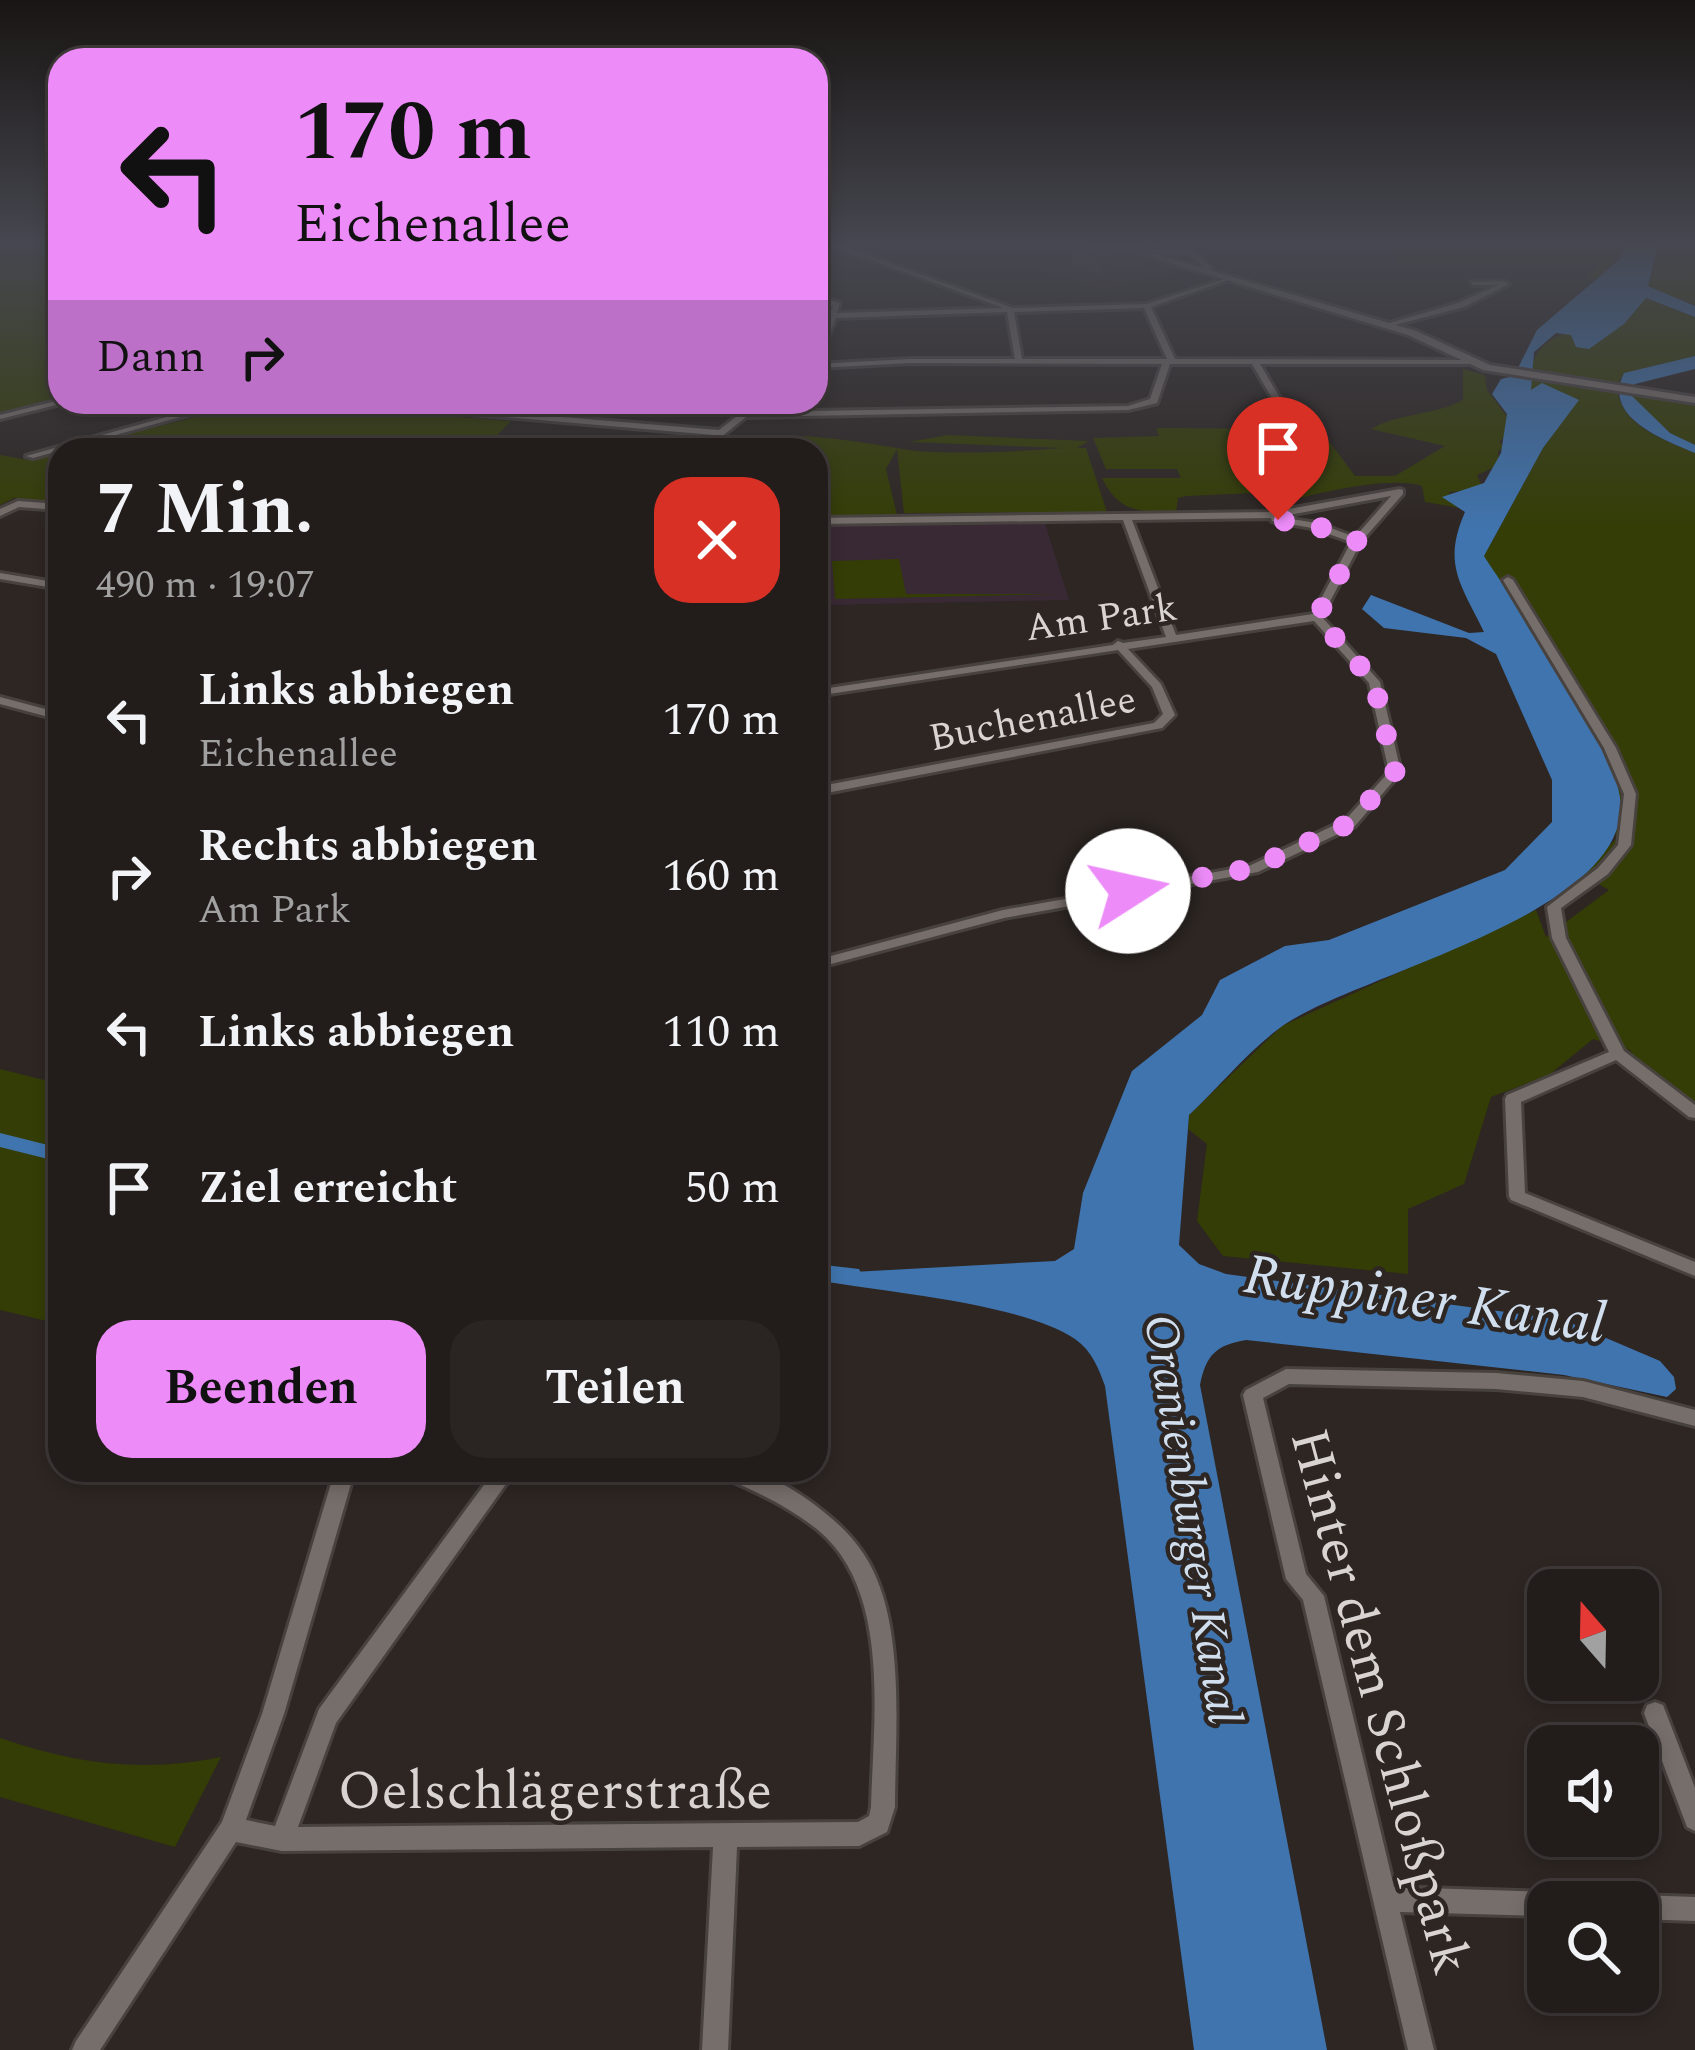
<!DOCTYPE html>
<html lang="de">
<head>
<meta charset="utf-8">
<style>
	:root { --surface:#221c1a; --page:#2a2523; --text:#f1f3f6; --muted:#a2a1a2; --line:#3f3a39; --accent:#ed8cf9 }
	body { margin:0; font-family:Spectral,serif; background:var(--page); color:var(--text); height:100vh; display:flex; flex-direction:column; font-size:45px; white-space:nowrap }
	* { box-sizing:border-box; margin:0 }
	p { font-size:39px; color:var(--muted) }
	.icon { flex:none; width:66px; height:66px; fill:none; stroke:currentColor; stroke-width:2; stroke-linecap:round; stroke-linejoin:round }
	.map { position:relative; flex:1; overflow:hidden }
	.panel { position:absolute; left:48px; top:438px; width:780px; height:1044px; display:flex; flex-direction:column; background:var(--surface); border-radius:36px; box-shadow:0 6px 18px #0003,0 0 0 3px var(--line) }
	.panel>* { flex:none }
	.banner { position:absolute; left:48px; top:48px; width:780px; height:366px; border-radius:36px; box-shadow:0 6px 18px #0003,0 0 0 3px var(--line); background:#ed8cf9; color:#111; overflow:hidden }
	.needle { width:78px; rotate:340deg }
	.controls { position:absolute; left:1527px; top:1569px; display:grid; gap:24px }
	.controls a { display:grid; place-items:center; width:132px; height:132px; border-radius:24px; background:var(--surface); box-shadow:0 6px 18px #0003,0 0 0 3px var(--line); font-size:60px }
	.pin { position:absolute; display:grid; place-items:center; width:102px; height:102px; color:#fff; margin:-123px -51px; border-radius:50% 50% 50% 0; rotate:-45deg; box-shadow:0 0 12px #0007 }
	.pin .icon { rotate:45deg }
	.me { position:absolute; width:132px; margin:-66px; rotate:80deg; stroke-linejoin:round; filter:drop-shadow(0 0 9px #0008) }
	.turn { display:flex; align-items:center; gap:42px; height:252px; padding:0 48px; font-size:54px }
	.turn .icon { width:156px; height:156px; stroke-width:2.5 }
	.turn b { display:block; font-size:84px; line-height:102px }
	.then { display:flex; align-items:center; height:114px; padding:0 48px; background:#0003; gap:24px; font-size:45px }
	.round { display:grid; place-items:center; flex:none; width:126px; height:126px; border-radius:36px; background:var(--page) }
	.overview { display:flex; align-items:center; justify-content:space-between; height:204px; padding:0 48px }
	h1 { font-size:72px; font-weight:700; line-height:90px }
	.button { display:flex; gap:24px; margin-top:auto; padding:24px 48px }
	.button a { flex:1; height:138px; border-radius:36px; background:var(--accent); color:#111; font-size:48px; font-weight:700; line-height:138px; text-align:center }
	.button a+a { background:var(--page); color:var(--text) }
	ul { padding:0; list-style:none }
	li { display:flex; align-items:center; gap:36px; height:156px; padding:0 48px }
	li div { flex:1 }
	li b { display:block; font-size:45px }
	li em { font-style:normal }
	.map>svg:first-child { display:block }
</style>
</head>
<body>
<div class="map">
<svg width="1695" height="2050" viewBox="0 0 1695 2050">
	<rect width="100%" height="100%" fill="#2d2623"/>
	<!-- built -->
	<path fill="#3a2d27" d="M1125 252 1184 269 1102 290 1045 271Z"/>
	<!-- education -->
	<path fill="#392935" d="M1044 520 1069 600 827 605 820 523Z"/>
	<!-- green -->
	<g fill="#343d05">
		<path d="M0 244H60V401L0 415Z"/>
		<path d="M1392 244H1627L1598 280 1588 277 1600 263 1397 264Z"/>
		<path d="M1659 244H1695V305L1648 287Z"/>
		<path d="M1646 298 1695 317V356L1624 373 1617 385 1529 373C1544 325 1577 333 1624 324Z"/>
		<path d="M1463 369 1485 375 1487 390 1515 427 1499 442 1505 447 1498 451 1499 465 1477 475 1483 489 1448 492 1466 509 1425 502 1422 486C1388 475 1311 495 1275 504L1263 503 1254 493 1186 496 1178 498 1176 512C1139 511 1120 514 1102 478H1181L1177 469H1106L1093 438 1159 436 1156 428 1320 429 1355 476H1395L1445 446 1371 429C1398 413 1436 415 1463 400Z"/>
		<path d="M1531 378 1617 391C1623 427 1666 441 1695 453V1104L1638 1063 1630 1050 1593 1039 1549 1075 1491 1097 1464 1184 1408 1209V1274L1223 1256 1197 1221 1207 1144 1188 1129 1189 1115 1282 1026 1536 910 1546 937 1609 890 1582 874 1616 839 1609 757 1484 556 1543 448 1578 400 1531 390Z"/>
		<path d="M1629 394 1695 403V445L1670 433Z"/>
		<path d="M253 402 511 421 483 450H67Z"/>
		<path d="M948 435 1089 441 1077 448H1086L1107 512 904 513 897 449 886 469 897 515 816 516V450H711C746 421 865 443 903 449 941 456 1024 451 1063 448L909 442Z"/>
		<path d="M60 452V504L14 498 0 505V455L28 460Z"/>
		<path d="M899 559 906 594H1064L835 599 832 561Z"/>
		<path d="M0 1069 60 1084V1324L0 1310Z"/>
		<path d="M0 1738C75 1764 143 1773 221 1757L175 1847 0 1797Z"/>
	</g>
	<!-- water -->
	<g fill="#4074ae">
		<path d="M1627 244H1658L1648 286 1695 306V317L1646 298 1624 324 1589 349 1576 347 1571 335 1556 333 1534 352 1531 390 1542 383 1579 400 1543 448 1484 556C1522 615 1606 728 1619 792 1645 912 1356 973 1281 1027 1248 1051 1219 1087 1189 1115L1179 1245 1199 1264 1226 1274 1564 1320 1660 1361 1674 1377 1676 1389 1667 1397 1564 1375 1246 1340C1216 1345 1206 1355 1200 1385L1327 2050H1194L1105 1386C1098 1367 1092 1351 1075 1339 1022 1303 883 1292 816 1280V1274L1055 1261 1074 1249 1083 1193 1132 1071 1202 1015 1220 980 1285 946 1329 940 1505 870 1552 822V780L1496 654 1466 638 1384 628 1362 609 1371 595 1469 633 1484 632C1461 584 1442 565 1465 512L1442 497 1484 483 1501 453 1507 414 1492 394 1501 379 1514 376 1537 330 1620 259Z"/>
		<path d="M1695 356V369L1635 384 1629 393 1670 433 1695 445V453C1662 439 1602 417 1624 373Z"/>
	</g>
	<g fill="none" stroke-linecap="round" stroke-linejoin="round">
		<!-- canal -->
		<g fill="#4074ae" fill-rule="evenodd">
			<path d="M0 1133 60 1148V1162L0 1147Z"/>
			<path d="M816 1264 859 1269 862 1275 859 1281 851 1283 816 1280Z"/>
		</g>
		<!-- minor casing -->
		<g stroke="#48423f" stroke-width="6">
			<g id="minor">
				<path d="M836 244 1013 308 1146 304 1231 277V279L1151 307 1175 359 1469 360 1473 362 1469 364H1260L1294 422 1290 425 1286 422 1252 364H1170L1157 403 1128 410 746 417 705 450H696L714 435 352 404 348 402H381L719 430 755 402H764L752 412 1128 406 1150 399 1162 364 910 363 816 368V364L910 359H1015L1007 312 836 318 820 357 816 359V348L828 318H816V314L830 313 833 306 816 300V296L840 303 837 313 1004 308 830 245ZM1144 308 1167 359H1022L1014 312Z"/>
				<path d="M1132 248 1193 251 1213 269 1201 272V270L1205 268 1189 254 1130 251Z"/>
				<path d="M1503 281 1509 284 1464 307 1387 327 1383 325 1458 303 1498 285H1473L1471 282Z"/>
				<path d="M60 400 68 402 0 419V415Z"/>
				<path d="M221 402H234L33 458 26 456Z"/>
				<path d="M1400 489 1403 490V494L1361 542 1322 617 1380 682 1401 772 1355 826 1258 872 1004 918 816 968V960L1003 910 1249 866 1345 820 1389 772 1369 683 1314 621 1128 649 1161 684 1175 715 1162 728 816 795V787L1154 723 1163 714 1152 687 1118 650 816 696V690L1113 645 1118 641 1123 643 1166 637 1123 520 816 524V518L1272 512ZM1391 496 1355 537 1317 523 1278 517ZM1271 518 1272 521 1312 528 1351 542 1313 614 1176 635 1132 520Z"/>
				<path d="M18 501 60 504V510L19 507 0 516V509Z"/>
				<path d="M0 573 60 583V589L0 579Z"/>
				<path d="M1508 577 1513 580 1616 748 1636 794 1631 845 1608 874 1561 908 1566 938 1624 1051 1695 1105V1118L1689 1117 1616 1060 1521 1102 1525 1193 1695 1262V1276L1511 1200 1509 1196 1505 1099 1507 1095 1609 1052 1552 938 1547 907 1598 868 1618 845 1624 794 1604 748 1503 580Z"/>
				<path d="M0 697 60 713V720L0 704Z"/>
				<path d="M1286 1369 1496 1373 1583 1381 1695 1410V1426L1583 1397 1496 1389 1289 1384 1263 1398 1306 1574 1324 1596 1394 1887 1548 1892 1557 1895 1560 1902H1548V1916L1400 1912 1434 2050H1408L1303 1600 1286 1579 1243 1395 1246 1390Z"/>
				<path d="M335 1470H355L284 1714 246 1820 275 1826 319 1709 495 1470H516L336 1723 298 1827 858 1822 869 1816 871 1807C873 1722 892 1591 818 1530 788 1506 755 1491 720 1476L717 1470C726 1470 736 1469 745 1470 767 1473 793 1489 811 1502 831 1517 849 1532 863 1553 907 1617 895 1732 895 1807L887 1832 859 1846 737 1847 728 2050H702L713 1847 282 1851 236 1842 100 2050H72L76 2041 222 1822 262 1714Z"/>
				<path d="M1655 1702 1663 1705 1695 1788V1831L1687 1827 1644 1713 1647 1705Z"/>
				<path d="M1638 1895 1695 1897V1921L1638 1919V1902H1628L1629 1898Z"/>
			</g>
		</g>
		<!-- secondary casing -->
		<g stroke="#48423f" stroke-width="6">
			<path id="secondary" d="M1108 244H1121L1416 331 1490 365 1695 397V403L1483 370 1408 335Z"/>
		</g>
		<!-- minor -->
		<use href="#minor" fill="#766e6a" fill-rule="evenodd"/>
		<!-- secondary -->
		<use href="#secondary" fill="#766e6a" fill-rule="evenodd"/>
	</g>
	<!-- wall -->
	<path fill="#453d3c" d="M1153 246 1151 262 1100 274 1071 265 1073 249Z"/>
	<!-- shaded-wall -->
	<path fill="#383231" d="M1153 246 1151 262 1100 274 1101 258Z"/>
	<!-- building -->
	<g fill="#504746" stroke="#383231" stroke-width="3">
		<path d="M1096 244H1146L1153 246 1101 258 1073 249Z"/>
		<path d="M638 440H652L649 450H634Z"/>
	</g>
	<!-- sky -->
	<linearGradient id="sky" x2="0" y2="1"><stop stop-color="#191513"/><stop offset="0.46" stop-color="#464750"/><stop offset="1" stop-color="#464750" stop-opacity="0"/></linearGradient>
	<rect width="1695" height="531" fill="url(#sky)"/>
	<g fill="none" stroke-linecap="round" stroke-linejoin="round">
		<!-- route -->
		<path stroke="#ed8cf9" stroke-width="21" stroke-dasharray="0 37.8" d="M1128 891 1253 868 1350 823 1395 772 1374 682 1317 617 1357 541 1314 525 1278 520"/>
	</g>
	<g text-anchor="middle" stroke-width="9" stroke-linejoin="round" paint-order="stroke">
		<!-- far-street labels -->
		<g font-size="39" fill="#d9d4d2" stroke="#2d2623">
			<text transform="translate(1101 616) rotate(-8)" y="14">Am Park</text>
			<text transform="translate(1032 717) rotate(-11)" y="14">Buchenallee</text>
		</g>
		<!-- water labels -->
		<g font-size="48" font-style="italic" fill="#d0deee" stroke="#2d2623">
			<text transform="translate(1194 1519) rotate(81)" y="17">Oranienburger Kanal</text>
		</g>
		<!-- near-street labels -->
		<g font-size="54" fill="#d9d4d2" stroke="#2d2623">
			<text transform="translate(1382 1701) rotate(75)" y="19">Hinter dem Schloßpark</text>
			<text x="555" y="1808">Oelschlägerstraße</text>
		</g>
		<!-- near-water labels -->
		<g font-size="57" font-style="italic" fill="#d0deee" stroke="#2d2623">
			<text transform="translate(1425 1297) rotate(8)" y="20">Ruppiner Kanal</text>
		</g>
	</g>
</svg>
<div class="controls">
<a><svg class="needle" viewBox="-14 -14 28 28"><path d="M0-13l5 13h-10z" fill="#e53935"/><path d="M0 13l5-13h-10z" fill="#a2a1a2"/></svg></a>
<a><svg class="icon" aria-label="sound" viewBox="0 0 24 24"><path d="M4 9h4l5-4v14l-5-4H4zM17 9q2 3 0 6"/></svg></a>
<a><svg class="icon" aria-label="search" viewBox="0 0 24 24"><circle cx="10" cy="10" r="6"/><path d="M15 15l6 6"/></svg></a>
</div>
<div class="pin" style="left:1278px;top:520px;background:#d93025"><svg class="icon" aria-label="arrive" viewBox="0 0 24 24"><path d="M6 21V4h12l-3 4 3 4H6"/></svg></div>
<svg class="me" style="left:1128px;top:891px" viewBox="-20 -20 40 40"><circle r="19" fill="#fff"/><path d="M0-13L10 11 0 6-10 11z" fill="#ed8cf9"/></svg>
<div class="banner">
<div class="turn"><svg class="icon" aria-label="left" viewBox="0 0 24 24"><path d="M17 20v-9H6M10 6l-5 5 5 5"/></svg><div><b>170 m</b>Eichenallee</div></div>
<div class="then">Dann<svg class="icon" aria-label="right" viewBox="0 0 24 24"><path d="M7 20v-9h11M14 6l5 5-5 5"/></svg></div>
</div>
<section class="panel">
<div class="overview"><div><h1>7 Min.</h1><p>490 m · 19:07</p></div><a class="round" style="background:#d93025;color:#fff"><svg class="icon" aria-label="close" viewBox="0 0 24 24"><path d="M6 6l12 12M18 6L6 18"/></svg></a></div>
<ul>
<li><svg class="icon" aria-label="left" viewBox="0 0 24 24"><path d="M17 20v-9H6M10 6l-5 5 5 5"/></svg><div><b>Links abbiegen</b><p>Eichenallee</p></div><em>170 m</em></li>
<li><svg class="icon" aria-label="right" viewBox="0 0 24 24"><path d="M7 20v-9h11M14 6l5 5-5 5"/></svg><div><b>Rechts abbiegen</b><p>Am Park</p></div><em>160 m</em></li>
<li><svg class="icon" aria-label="left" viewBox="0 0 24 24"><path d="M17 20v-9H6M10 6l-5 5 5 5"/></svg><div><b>Links abbiegen</b></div><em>110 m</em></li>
<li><svg class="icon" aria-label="arrive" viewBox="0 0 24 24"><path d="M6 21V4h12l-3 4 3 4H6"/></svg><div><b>Ziel erreicht</b></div><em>50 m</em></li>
</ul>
<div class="button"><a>Beenden</a><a>Teilen</a></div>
</section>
</div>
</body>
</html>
